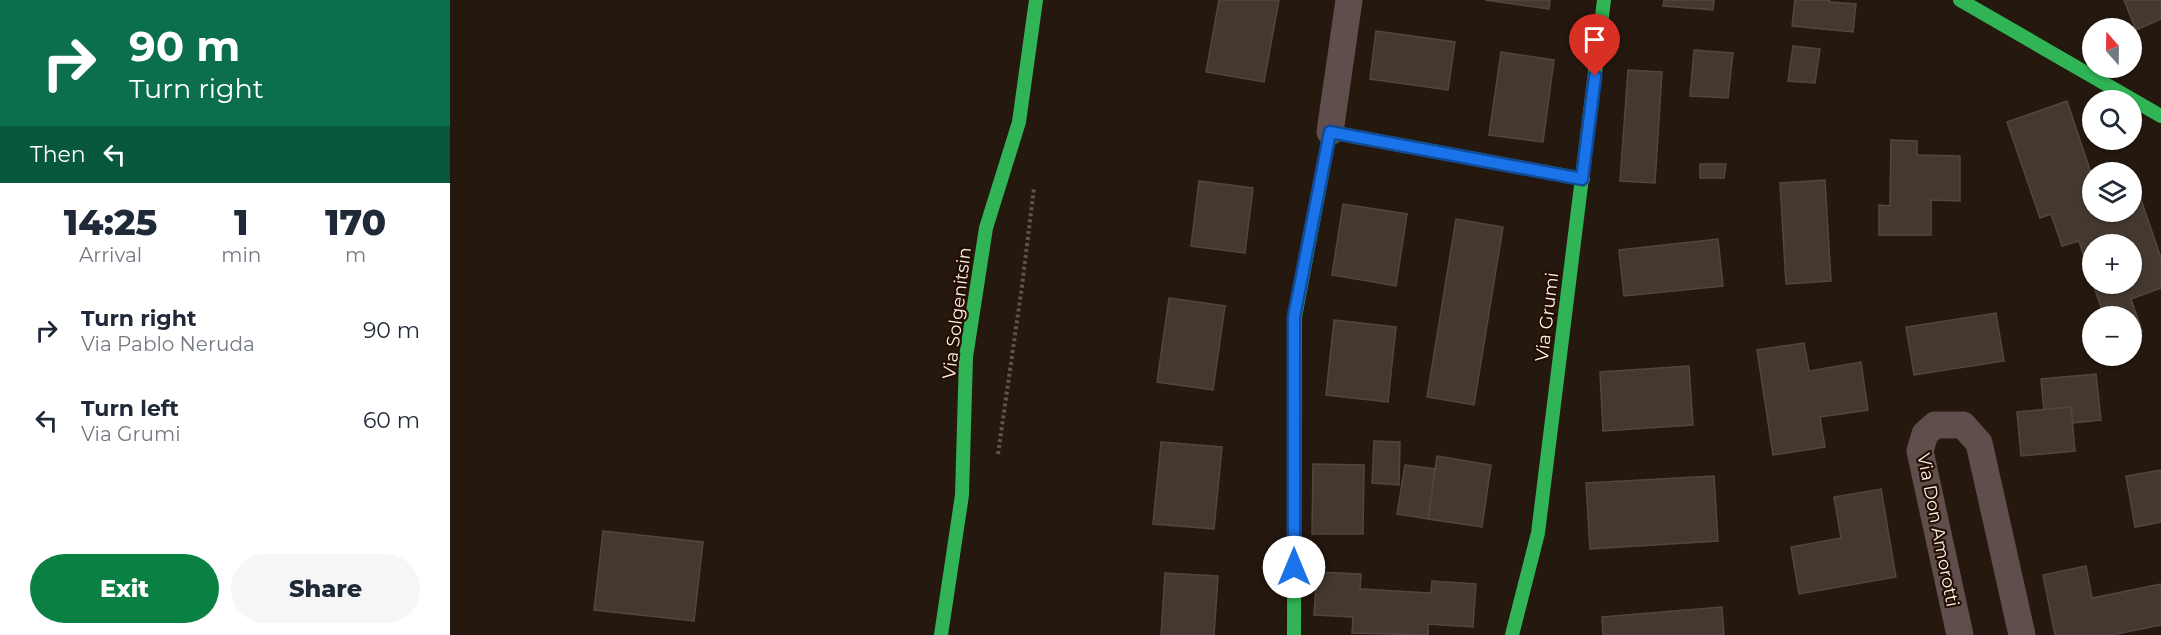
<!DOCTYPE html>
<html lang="en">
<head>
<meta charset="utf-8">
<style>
	:root { --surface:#fff; --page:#f6f6f7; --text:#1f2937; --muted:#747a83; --accent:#0b8043 }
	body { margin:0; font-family:Montserrat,sans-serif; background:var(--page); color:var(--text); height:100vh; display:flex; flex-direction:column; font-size:22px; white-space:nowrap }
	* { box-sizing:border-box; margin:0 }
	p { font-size:20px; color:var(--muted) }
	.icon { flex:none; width:33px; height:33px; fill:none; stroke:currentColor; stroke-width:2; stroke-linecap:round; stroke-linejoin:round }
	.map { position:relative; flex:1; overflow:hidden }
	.side { display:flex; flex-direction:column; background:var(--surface); width:450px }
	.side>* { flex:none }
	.top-card { background:#0b6e4f; color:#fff; overflow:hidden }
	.needle { width:39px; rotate:340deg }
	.controls { position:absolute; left:1632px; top:18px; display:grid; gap:12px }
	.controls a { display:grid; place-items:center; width:60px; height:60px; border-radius:50%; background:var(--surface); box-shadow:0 2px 4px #0004; font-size:30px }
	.pin { position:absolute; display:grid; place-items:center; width:51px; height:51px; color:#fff; margin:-62px -26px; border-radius:50% 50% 50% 0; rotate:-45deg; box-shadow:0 0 6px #0007 }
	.pin .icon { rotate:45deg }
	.me { position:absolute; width:66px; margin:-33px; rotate:0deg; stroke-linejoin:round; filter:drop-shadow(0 0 4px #0008) }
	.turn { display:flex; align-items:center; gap:21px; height:126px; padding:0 30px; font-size:27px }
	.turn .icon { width:78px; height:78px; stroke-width:2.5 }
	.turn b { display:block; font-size:42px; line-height:51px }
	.then { display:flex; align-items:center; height:57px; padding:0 30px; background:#0003; gap:12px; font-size:22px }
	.eta { display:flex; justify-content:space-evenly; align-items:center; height:102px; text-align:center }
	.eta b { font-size:36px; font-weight:800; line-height:42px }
	.cta { display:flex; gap:12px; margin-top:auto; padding:12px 30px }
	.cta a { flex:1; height:69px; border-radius:36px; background:var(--accent); color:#fff; font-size:24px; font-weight:800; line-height:69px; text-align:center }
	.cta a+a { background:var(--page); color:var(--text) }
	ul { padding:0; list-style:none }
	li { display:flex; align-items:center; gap:18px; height:90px; padding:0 30px }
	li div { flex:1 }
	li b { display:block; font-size:22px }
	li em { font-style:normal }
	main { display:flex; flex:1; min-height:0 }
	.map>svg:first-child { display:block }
</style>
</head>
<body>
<main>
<section class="side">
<div class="top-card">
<div class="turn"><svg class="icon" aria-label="right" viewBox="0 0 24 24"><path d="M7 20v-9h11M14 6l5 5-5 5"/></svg><div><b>90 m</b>Turn right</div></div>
<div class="then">Then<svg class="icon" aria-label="left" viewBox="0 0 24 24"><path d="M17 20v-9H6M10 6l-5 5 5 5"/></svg></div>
</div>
<div class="eta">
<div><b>14:25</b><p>Arrival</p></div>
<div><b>1</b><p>min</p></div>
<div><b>170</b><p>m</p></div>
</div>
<ul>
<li><svg class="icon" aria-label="right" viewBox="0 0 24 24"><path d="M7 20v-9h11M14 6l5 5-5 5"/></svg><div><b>Turn right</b><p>Via Pablo Neruda</p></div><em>90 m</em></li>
<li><svg class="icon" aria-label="left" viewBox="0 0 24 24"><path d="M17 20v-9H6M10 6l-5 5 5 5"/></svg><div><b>Turn left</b><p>Via Grumi</p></div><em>60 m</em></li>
</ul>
<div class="cta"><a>Exit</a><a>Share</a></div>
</section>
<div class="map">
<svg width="1711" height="635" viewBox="0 0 1711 635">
	<rect width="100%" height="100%" fill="#25180f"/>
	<!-- building -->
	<g fill="#433931" stroke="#52473f" stroke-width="1.5">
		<path d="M769 0H829L814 82 756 72Z"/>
		<path d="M1035 0H1100L1099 9Z"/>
		<path d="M1214 0H1264L1263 10 1213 6Z"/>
		<path d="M1345 0H1380V2L1406 4 1403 32 1342 26Z"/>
		<path d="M1674 0H1711V19L1686 30Z"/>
		<path d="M926 31 1005 42 998 90 920 79Z"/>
		<path d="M1343 46 1370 49 1365 83 1338 81Z"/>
		<path d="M1244 50 1283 53 1278 98 1240 96Z"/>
		<path d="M1051 52 1104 60 1093 142 1039 135Z"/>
		<path d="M1178 70 1212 72 1205 183 1170 181Z"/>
		<path d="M1617 101 1642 176V212H1682V186L1686 185 1711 258V288L1681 299 1692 331 1682 335V316H1654L1643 284H1682V244H1642V282L1629 241 1612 246 1601 214 1590 218 1557 122Z"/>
		<path d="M1441 140 1467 141V155L1510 156V201L1481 200V235H1429V205L1440 206Z"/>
		<path d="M1250 164H1276L1274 178H1250Z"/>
		<path d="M1375 180 1381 281 1336 284 1330 183Z"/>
		<path d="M749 181 803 188 795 253 741 246Z"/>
		<path d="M893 204 957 214 946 286 882 275Z"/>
		<path d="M1006 219 1053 227 1024 405 977 397Z"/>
		<path d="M1268 239 1273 286 1174 296 1169 250Z"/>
		<path d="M719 298 775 306 763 390 707 382Z"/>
		<path d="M1546 313 1554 361 1464 375 1456 327Z"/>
		<path d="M884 320 946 327 938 402 876 395Z"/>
		<path d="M1354 343 1359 371 1411 362 1418 410 1370 417 1375 447 1323 455 1307 350Z"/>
		<path d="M1239 366 1243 425 1153 431 1150 372Z"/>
		<path d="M1646 374 1651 420 1623 423 1621 407 1594 410 1591 379Z"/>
		<path d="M1621 407 1625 451 1571 456 1567 412Z"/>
		<path d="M924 441 950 442 949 485 922 483Z"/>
		<path d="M711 442 772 447 764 529 703 524Z"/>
		<path d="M987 456 1041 465 1032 527 978 519Z"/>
		<path d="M863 464 914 465 913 534H862Z"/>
		<path d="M955 465 985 469 978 519 947 514Z"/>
		<path d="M1711 470V522L1685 527 1676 476Z"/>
		<path d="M1264 476 1268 541 1140 549 1136 483Z"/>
		<path d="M1431 489 1446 577 1349 594 1341 547 1391 538 1384 497Z"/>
		<path d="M153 531 253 542 244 621 144 610Z"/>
		<path d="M1636 566 1642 598 1711 584V625L1662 635H1605L1593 575Z"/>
		<path d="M867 572 911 574 910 589 981 593 982 581 1026 584 1023 627 978 624V635L902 633 903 617 864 615Z"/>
		<path d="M715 573 768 576 764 635H711Z"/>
		<path d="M1272 607 1274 635H1153L1152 617Z"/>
	</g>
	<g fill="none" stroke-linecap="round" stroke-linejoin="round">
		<!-- path -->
		<path stroke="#605250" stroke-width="4" stroke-dasharray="3 3" stroke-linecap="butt" d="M548 454 572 286 584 188"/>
		<!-- street -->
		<g stroke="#604e4d" stroke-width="27">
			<path d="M880 132 899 0"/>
			<path d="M1510 635 1470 451 1475 434 1485 425H1513L1529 443 1572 635"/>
		</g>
		<!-- fast -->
		<g stroke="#30b455" stroke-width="14">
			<path d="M1510 0 1711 116"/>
			<path d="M491 635 512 495 516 357 536 228 569 122 586 0"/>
			<path d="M844 635 845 317 880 132 1133 179"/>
			<path d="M1062 635 1088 533 1154 0"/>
		</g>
	</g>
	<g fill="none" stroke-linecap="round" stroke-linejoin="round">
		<!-- route casing -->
		<g stroke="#114b97" stroke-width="15">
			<path id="route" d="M844 567V317L880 132 1132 179 1145 76"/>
		</g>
		<!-- route -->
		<use href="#route" stroke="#1a73e8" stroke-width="10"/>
	</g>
	<g text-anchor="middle" stroke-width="4.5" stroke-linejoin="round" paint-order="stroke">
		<!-- street labels -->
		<g font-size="18" fill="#fdf3ed" stroke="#230e01">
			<text transform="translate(507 313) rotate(-83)" y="6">Via Solgenitsin</text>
			<text transform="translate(1097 317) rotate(-83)" y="6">Via Grumi</text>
			<text transform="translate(1488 530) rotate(79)" y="6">Via Don Amorotti</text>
		</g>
	</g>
</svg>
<div class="controls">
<a><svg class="needle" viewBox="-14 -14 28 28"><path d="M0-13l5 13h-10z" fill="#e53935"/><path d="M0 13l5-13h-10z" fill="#747a83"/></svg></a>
<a><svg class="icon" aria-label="search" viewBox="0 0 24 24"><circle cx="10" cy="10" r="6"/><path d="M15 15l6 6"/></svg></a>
<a><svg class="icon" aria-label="layers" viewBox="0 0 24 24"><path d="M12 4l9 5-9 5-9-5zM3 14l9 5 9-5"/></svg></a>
<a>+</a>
<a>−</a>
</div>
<div class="pin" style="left:1145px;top:76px;background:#d93025"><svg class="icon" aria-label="arrive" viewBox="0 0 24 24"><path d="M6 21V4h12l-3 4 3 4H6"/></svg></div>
<svg class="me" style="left:844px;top:567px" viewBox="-20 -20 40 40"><circle r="19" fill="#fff"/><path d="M0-13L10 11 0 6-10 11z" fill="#1a73e8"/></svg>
</div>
</main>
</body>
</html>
